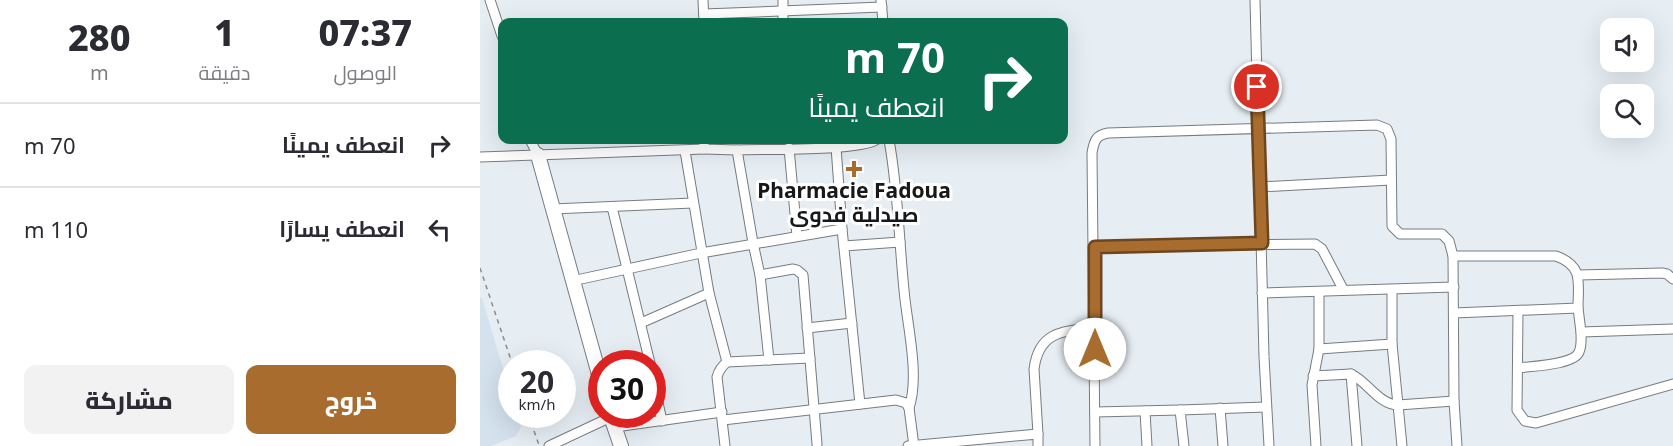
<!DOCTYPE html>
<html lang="ar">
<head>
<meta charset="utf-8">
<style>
	:root { --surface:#fff; --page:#f2f2f3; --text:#2b2b33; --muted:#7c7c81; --line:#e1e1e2; --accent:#a86c2f }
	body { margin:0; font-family:"Noto Sans",Cairo,sans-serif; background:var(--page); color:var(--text); direction:rtl; height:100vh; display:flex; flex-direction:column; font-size:22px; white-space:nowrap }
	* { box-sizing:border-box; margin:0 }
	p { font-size:20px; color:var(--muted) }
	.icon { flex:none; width:33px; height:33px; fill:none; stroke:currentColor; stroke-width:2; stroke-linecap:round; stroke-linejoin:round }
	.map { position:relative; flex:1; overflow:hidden; direction:ltr }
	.side { display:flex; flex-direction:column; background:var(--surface); width:480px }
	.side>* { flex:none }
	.top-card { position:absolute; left:18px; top:18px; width:570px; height:126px; border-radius:12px; box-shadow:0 6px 24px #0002; direction:rtl; background:#0b6e4f; color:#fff; overflow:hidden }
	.fabs { position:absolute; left:1120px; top:18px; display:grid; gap:12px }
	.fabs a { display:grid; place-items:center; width:54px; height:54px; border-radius:12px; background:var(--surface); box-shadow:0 6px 24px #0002; font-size:30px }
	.speed { position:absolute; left:18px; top:350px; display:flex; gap:12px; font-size:30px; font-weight:700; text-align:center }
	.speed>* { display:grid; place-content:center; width:78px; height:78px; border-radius:50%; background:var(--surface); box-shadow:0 6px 24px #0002; line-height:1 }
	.speed small { font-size:15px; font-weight:400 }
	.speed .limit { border:9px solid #d22; background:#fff; color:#111 }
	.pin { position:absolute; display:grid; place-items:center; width:51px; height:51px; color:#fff; margin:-26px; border:3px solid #fff; border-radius:50%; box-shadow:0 2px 6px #0007 }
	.me { position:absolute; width:66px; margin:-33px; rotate:0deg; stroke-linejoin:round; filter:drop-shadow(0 0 4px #0008) }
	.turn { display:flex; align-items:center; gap:21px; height:126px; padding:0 24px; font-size:27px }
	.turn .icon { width:78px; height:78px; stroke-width:2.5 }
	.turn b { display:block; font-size:42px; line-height:51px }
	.eta { display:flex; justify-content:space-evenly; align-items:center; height:102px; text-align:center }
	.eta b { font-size:36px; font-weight:800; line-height:42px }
	.primary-button { display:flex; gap:12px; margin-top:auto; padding:12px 24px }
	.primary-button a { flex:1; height:69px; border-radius:12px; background:var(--accent); color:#fff; font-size:24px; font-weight:800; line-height:69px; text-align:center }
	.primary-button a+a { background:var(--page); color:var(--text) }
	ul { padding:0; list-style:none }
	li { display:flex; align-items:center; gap:18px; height:84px; padding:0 24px; border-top:2px solid var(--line) }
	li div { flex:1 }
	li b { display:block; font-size:22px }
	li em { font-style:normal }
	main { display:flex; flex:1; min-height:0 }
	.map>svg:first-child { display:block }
</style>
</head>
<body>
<main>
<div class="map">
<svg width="1193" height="446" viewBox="0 0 1193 446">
	<rect width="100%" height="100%" fill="#e6eef4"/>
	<!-- built -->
	<path fill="#d4e2ee" d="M0 298H2L31 395 32 414H37L41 427 36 436 11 446H0Z"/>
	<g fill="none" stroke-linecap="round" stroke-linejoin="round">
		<!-- street casing -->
		<g stroke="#757c82" stroke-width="11">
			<g id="street">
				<path d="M10 0 22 36"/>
				<path d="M223 0 224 22"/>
				<path d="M303 0V22"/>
				<path d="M401 0 403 22"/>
				<path d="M775 0 784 357 789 446"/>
				<path d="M224 14 402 7"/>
				<path d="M50 140 58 155"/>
				<path d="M224 140V149L257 150"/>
				<path d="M409 140C418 189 419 240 424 290 427 325 440 375 429 408"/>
				<path d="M309 148 317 236"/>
				<path d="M0 157 224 149"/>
				<path d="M779 187 911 180"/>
				<path d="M132 207 170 363"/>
				<path d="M72 209 213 203"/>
				<path d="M362 229 380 404"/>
				<path d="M364 246 420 242"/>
				<path d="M615 247 835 244 842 249 863 289"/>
				<path d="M973 256H1076C1104 266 1098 283 1098 308"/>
				<path d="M280 275 313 269 317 270 323 275 337 444"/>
				<path d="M1098 275 1182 273 1187 274 1193 279"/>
				<path d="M92 281 221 253 362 229 356 147"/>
				<path d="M912 290V344L918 405 974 401"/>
				<path d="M839 292V349L912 344"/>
				<path d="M229 293 247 362"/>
				<path d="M782 293 974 287"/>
				<path d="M1038 311 1037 410 1045 421 1056 423 1193 384"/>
				<path d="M974 313 1098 308 1101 332 1193 329"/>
				<path d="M161 323 229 293 205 151"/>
				<path d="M327 328 372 323"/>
				<path d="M289 360 280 275 273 243 257 150C283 149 379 151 396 140"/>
				<path d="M1038 368C1052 366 1094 365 1099 352 1102 346 1101 338 1101 332"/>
				<path d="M871 374C888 382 898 404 918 405L922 446"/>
				<path d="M172 375 182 421"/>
				<path d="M833 376 871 374 877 446"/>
				<path d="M740 408 743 446"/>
				<path d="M665 411 667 446"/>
				<path d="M615 412 700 410"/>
				<path d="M243 420 416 400 426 403 429 408 434 446"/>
				<path d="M135 427 242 412"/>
				<path d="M558 434 554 369C559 331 583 331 615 328"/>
				<path d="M69 446 131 417"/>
				<path d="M245 446 237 377C239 370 242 366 247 362L330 358"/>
				<path d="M428 446 558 434V446"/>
				<path d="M615 446 612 153C614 141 616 135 628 133L897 125 907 129 911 139 912 226 920 234H962L969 241 973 256 974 401 977 446"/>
				<path d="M704 446 700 410 786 407"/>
				<path d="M836 446 832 385 839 349"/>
			</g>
		</g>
		<!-- secondary casing -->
		<g stroke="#757c82" stroke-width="16">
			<g id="secondary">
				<path d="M58 155 122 385"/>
				<path d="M130 414 141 446"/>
			</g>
		</g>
		<!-- path -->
		<g stroke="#878d91" stroke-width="1.5" stroke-dasharray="4.5 4.5" stroke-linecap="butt">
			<path d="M0 268 32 363"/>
			<path d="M48 414 59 445"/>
		</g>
		<!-- street -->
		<use href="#street" stroke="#fff" stroke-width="9"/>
		<!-- secondary -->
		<use href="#secondary" stroke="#fff" stroke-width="14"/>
	</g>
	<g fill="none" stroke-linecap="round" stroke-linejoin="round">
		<!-- route casing -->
		<g stroke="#6d461f" stroke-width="15">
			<path id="route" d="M615 349V247L782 243 777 87"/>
		</g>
		<!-- route -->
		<use href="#route" stroke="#a86c2f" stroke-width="10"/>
	</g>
	<!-- markers -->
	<path fill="#a86c2f" stroke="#fff" stroke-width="2" d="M371 160h6v6h6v6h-6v6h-6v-6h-6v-6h6z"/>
	<g text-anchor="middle" stroke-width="6" stroke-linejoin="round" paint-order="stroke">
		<!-- poi labels -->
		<g font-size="21" font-weight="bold" fill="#16181a" stroke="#fff">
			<text x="374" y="198">Pharmacie Fadoua<tspan x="374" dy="24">صيدلية فدوى</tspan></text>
		</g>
	</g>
</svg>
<div class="fabs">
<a><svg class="icon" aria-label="sound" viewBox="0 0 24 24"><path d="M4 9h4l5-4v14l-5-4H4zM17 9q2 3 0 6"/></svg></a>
<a><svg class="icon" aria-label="search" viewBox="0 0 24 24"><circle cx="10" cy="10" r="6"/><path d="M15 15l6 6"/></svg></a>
</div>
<div class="speed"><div>20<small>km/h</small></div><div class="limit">30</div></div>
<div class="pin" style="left:777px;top:87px;background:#d93025"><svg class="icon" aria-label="arrive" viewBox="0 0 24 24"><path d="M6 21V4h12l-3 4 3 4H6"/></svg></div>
<svg class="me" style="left:615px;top:349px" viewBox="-20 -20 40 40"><circle r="19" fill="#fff"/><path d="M0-13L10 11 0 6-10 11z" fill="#a86c2f"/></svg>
<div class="top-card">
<div class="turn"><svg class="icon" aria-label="right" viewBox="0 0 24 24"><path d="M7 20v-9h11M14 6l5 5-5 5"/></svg><div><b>70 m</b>انعطف يمينًا</div></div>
</div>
</div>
<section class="side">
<div class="eta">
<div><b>07:37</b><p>الوصول</p></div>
<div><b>1</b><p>دقيقة</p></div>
<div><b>280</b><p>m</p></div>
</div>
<ul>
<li><svg class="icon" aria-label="right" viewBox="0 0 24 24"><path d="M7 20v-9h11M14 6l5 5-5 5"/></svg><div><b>انعطف يمينًا</b></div><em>70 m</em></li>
<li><svg class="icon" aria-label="left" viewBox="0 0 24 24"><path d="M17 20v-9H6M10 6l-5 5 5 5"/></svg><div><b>انعطف يسارًا</b></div><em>110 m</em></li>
</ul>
<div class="primary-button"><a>خروج</a><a>مشاركة</a></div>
</section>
</main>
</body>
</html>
